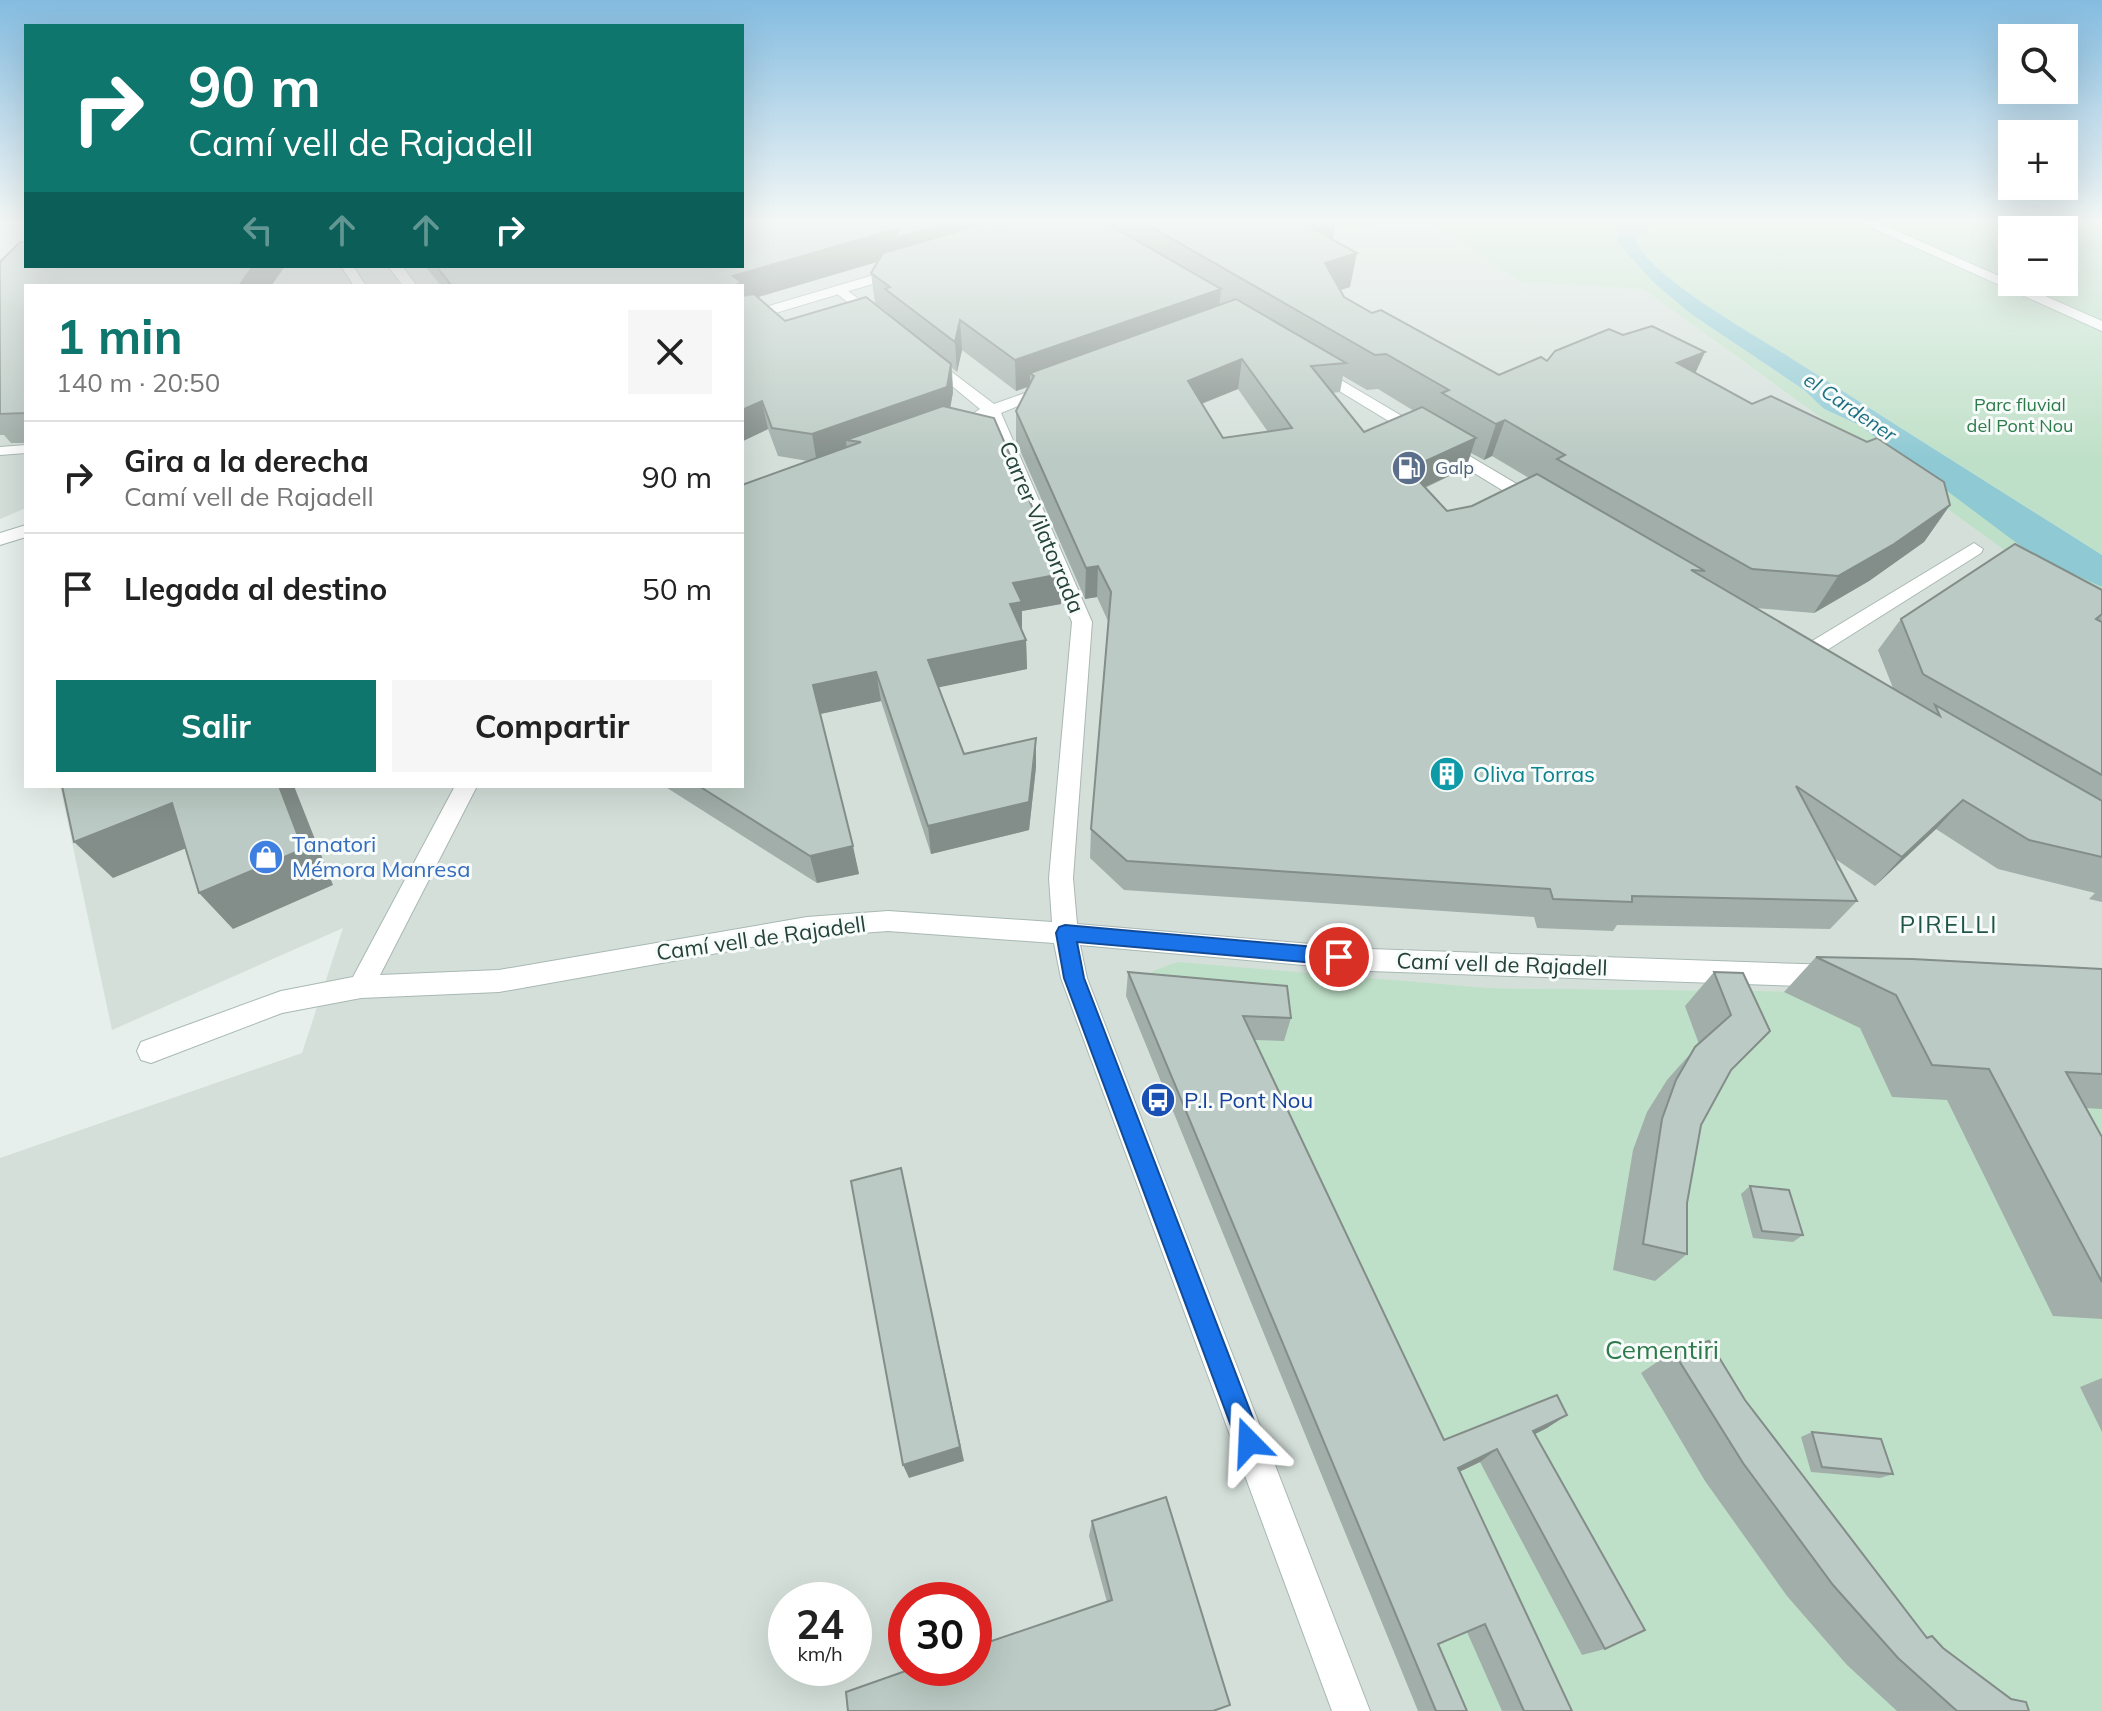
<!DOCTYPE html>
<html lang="es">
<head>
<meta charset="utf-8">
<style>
	:root { --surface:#fff; --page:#f6f6f6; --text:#222; --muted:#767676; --line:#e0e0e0; --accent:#0f766e }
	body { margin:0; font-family:Mulish,sans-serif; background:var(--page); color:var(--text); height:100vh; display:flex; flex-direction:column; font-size:30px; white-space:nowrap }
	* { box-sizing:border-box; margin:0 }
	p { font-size:26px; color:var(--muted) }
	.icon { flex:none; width:44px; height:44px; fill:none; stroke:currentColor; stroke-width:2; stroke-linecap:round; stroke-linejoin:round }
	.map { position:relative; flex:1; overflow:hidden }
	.drawer { position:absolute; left:24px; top:284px; width:720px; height:504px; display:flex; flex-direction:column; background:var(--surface); border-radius:0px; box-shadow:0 8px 32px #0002 }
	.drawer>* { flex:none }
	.banner { position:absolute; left:24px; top:24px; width:720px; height:244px; border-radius:0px; box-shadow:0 8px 32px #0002; background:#0f766e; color:#fff; overflow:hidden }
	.tools { position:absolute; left:1998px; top:24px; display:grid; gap:16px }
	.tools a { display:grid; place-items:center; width:80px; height:80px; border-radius:0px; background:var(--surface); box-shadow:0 8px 32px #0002; font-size:40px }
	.speed { position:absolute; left:768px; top:1582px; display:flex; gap:16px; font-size:40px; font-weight:700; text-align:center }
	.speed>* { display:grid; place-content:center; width:104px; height:104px; border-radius:50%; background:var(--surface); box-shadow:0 8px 32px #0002; line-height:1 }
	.speed small { font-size:20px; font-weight:400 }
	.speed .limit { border:12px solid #d22; background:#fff; color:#111 }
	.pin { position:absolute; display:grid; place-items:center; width:68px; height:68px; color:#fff; margin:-34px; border:4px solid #fff; border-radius:50%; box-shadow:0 2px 8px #0007 }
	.me { position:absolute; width:88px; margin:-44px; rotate:339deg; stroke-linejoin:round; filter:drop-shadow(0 0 6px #0008) }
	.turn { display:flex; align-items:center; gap:28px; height:168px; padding:0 32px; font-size:36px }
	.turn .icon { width:104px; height:104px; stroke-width:2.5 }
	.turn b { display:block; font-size:56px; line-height:68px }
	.lanes { display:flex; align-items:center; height:76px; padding:0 32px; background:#0003; justify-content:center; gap:40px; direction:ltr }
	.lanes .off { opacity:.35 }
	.round { display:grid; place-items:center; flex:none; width:84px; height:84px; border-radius:0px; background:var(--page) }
	.summary { display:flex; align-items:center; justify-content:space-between; height:136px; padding:0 32px }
	h1 { font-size:48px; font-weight:700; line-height:60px; color:var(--accent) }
	.primary-button { display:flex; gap:16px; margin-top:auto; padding:16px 32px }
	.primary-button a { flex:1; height:92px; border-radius:0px; background:var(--accent); color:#fff; font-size:32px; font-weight:700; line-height:92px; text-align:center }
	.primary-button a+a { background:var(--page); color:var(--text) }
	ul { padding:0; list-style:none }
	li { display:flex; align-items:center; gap:24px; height:112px; padding:0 32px; border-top:2px solid var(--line) }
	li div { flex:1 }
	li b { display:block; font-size:30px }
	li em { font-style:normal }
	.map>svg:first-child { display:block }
</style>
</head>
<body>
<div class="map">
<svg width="2102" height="1711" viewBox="0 0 2102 1711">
	<rect width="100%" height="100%" fill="#e6efeb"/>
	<!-- built -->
	<path fill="#d4dfda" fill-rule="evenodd" d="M742 221H1332L1342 229 1429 222 1523 282 1643 289 2102 621V1007L1852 992 1488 988 1126 996 1418 1711H0V1158L302 1053 343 928 112 1030 60 786H742V286H26V508L0 519V268L742 266ZM786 1600H854V1668H786ZM906 1600H974V1668H906Z"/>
	<!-- green -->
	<g fill="#bfe0c8" fill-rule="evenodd">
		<path d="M1332 221H1616L1617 242 1653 282 1691 314 1804 390 1824 409 1859 425 1983 516 2102 587V621L1643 289 1522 282 1429 222 1342 229Z"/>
		<path d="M1657 221H2102V555C1999 490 1896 425 1794 360 1756 336 1650 278 1636 240ZM2012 230H2064V282H2012Z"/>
		<path d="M1178 962 1488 988 1852 992 2102 1007V1711H1418L1126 996C1139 975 1156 969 1178 962Z"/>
	</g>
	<!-- water -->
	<path fill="#8ec9d4" d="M1616 221H1657L1636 240C1650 278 1757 336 1794 360 1896 425 1999 490 2102 555V587L2034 556 1859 425 1824 409 1804 390 1691 314 1653 282 1617 242Z"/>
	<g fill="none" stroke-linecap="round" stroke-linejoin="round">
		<!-- service casing -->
		<g stroke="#a8b8b2" stroke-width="2">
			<g id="service">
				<path d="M341 266H353L366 286H354Z"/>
				<path d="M26 445V453L0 455V447Z"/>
			</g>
		</g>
		<!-- minor casing -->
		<g stroke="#a8b8b2" stroke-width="2">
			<g id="minor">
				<path d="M841 286 885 318V324H875L836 293 834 290Z"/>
				<path d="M928 354 994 404 1053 383 1061 388 1001 413 1092 622 1073 878 1077 924 1370 949 1832 965 1841 968 1845 976 1841 984 1832 987 1370 971 1080 945 1087 978 1370 1711H1332L1061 978 1054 943 888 931 807 937 499 992 361 998 282 1013 151 1063 141 1060 137 1051 141 1042 281 991 353 977 455 786H477L380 975 499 970 807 917 888 911 1052 922 1049 878 1072 622 987 418H973L971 415 980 409 923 362V356Z"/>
				<path d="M26 525V537L0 545V533Z"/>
				<path d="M1974 543 1983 549 1981 553 1808 662H1794L1791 657 1794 652Z"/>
			</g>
		</g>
		<!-- tertiary casing -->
		<g stroke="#a8b8b2" stroke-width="2">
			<g id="tertiary">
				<path d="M388 266H402L417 286H403Z"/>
				<path d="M901 267 908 271 906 274 742 323V314Z"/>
				<path d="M1314 364 1542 499 1545 503 1542 507H1530L1308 372V366Z"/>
			</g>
		</g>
		<!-- secondary casing -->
		<g stroke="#a4bbb3" stroke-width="2">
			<path id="secondary" d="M1857 221H1874L2102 321V331Z"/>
		</g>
		<!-- service -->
		<use href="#service" fill="#fff" fill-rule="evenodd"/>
		<!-- minor -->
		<use href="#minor" fill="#fff" fill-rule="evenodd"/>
		<!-- tertiary -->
		<use href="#tertiary" fill="#fff" fill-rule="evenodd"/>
		<!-- secondary -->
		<use href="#secondary" fill="#fff" fill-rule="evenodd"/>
	</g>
	<!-- wall -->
	<g fill="#a1aea9" fill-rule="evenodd">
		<path d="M742 221H975L976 226H996L1014 221H1335L1333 240 1350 287 1340 290 1344 297 1372 313 1499 375 1547 361 1696 373 1752 404 1950 505 1924 542 1869 581 1814 613 1755 608 1893 688 1878 650 1901 619 2102 590V902L2089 899 2095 893 1998 869 1936 829 1875 886 1834 858 1857 901 1830 929 1617 925 1613 931 1537 928 1534 917 1124 890 1090 858 1091 829 1108 621 1097 597 1085 599 1016 441V411L1028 387 1016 391 962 350 957 372 952 368 953 392 950 407 1061 574V604L1022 611V631L1026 640 1027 669 938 687 964 754 1036 738V767L1029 830 931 854 881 701 820 714 859 874 817 883 664 786H742L808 461 778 456 768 429 743 441 742 439V286H441L425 266H742ZM878 262 871 273 875 303 887 312 888 314 785 321 758 297ZM1343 376 1367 390 1378 389 1414 411 1364 432 1332 393 1340 392ZM1238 389 1268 432 1223 438 1202 404ZM1471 453 1484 460 1492 456 1529 478 1472 506 1447 511 1425 488 1466 468Z"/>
		<path d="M0 262 285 266 271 286H26V443H11L4 435H0Z"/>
		<path d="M1816 957 2102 969V1109L2085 1108 2102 1137V1319L2053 1316 1947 1100 1892 1097 1860 1028 1784 992Z"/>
		<path d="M1128 972 1291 1018 1284 1041 1254 1040 1444 1440 1547 1428 1535 1434 1605 1649 1582 1655 1480 1462 1459 1472 1572 1711H1502L1467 1632 1438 1644 1467 1711H1418L1126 996Z"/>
		<path d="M1714 972 1743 973 1730 1072 1701 1125 1687 1203V1254L1655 1281 1613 1270 1633 1150 1647 1112 1667 1080 1699 1044 1685 1006Z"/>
		<path d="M1750 1186 1803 1235 1793 1242 1753 1238 1741 1194Z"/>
		<path d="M1673 1351 1745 1400 1926 1637 1932 1636 1943 1648 2029 1711H1897L1847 1665 1787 1596 1705 1481 1641 1373Z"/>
		<path d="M2102 1378V1432L2080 1387Z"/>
		<path d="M1812 1432 1893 1474 1880 1478 1811 1472 1801 1437Z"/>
		<path d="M1092 1521 1215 1711 1107 1602 1089 1536Z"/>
	</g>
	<!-- shaded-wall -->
	<g fill="#838d89">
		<path d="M955 221H975L976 241 896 256 745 301 742 311V286H734L733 276 900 228Z"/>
		<path d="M1336 221 1330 254 1306 225Z"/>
		<path d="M1357 253 1350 287 1319 297 1325 263Z"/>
		<path d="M253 266H285L271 286H239Z"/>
		<path d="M1221 289 1218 319 1030 373V386L1016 391 1015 360Z"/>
		<path d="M960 320 962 350 957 372 955 342Z"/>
		<path d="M1705 352 1689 387 1677 363Z"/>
		<path d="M1242 359 1238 389 1185 410 1188 381Z"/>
		<path d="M951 364 953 392 949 415 846 440 847 452 817 463 812 434Z"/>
		<path d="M762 401 768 429 743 441 742 410Z"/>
		<path d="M1505 420 1492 456 1484 460 1496 424Z"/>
		<path d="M1476 438 1466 468 1399 499 1408 469Z"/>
		<path d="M1950 505 1924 542 1869 581 1814 613 1838 576Z"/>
		<path d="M1098 566 1097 597 1085 599 1086 568Z"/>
		<path d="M1061 574V604L1022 611V631L1010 604 1013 583Z"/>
		<path d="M1026 640 1027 669 931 689 928 660Z"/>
		<path d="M876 672 881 701 820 714 813 685Z"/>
		<path d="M1036 738V767L1029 830 931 854 928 826Z"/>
		<path d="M279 786H294L333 885 233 929 199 893Z"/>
		<path d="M1963 800 1936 829 1875 886 1902 857Z"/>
		<path d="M172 803 206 840 113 878 74 842Z"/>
		<path d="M853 846 859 874 817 883 810 856Z"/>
		<path d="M901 1168 964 1461 909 1478 903 1465Z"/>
		<path d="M1567 1415 1547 1428 1515 1444 1533 1431Z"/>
		<path d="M1497 1449 1480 1462 1442 1480 1458 1468Z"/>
	</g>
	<!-- building -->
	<g fill="#bbcac4" stroke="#838d89" stroke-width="2" fill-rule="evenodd">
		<path d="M742 221H955L894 239 900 228 733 276 741 282 734 286H452L436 266H742Z"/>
		<path d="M1014 221H1103L1221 289 1015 360 960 320 955 342 885 289 890 287 871 273 883 253 990 222 996 226Z"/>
		<path d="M1141 221H1335L1306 225 1357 253 1325 263 1344 297 1372 313 1381 310 1499 375 1541 357 1547 361 1555 351 1609 329 1623 335 1652 326 1705 352 1677 363 1752 404 1771 396 1867 442 1877 438 1944 482 1950 505 1894 544 1838 576 1752 569 1557 459 1565 455 1505 420 1496 424 1442 393 1449 390 1386 354 1375 355Z"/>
		<path d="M20 242H26V266H253L239 286H26V413L0 414V262Z"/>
		<path d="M754 294 785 321 866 297 951 364 947 387 812 434 772 428 762 401 742 410V296Z"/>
		<path d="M1236 299 1346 363 1311 366 1364 432 1422 407 1476 438 1408 469 1447 511 1472 506 1537 474 1705 571 1691 570 1940 716 1935 705 2102 801V857L2029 840 1963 800 1902 857 1796 786 1857 901 1632 896V902L1553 899 1550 889 1127 861 1091 829 1111 592 1098 566 1086 568 1016 411 1034 376 1030 373ZM1242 359 1292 428 1223 438 1188 381Z"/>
		<path d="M943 406 994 418 1061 574 1013 583 1022 602 1010 604 1026 640 928 660 964 754 1036 738 1029 802 928 826 876 672 813 685 853 846 810 856 699 786H742V485L861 442 846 440Z"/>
		<path d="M2015 544 2102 590V614L2096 619 2102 622V775L1923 674 1901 619Z"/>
		<path d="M62 786H279L303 849 199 893 172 803 74 842Z"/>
		<path d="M1816 957 1912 959 2102 969V1074L2066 1072 2102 1137V1282L1989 1069 1932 1065 1896 995Z"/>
		<path d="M1128 972 1287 986 1291 1018 1243 1016 1444 1440 1557 1395 1567 1415 1533 1431 1645 1630 1605 1649 1497 1449 1458 1468 1572 1711H1524L1485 1624 1438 1644 1467 1711H1436Z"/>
		<path d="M1714 972 1743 973 1770 1031 1731 1070 1701 1125 1687 1203V1254L1643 1244 1662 1119 1676 1080 1695 1047 1731 1015Z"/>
		<path d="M901 1168 960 1447 903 1465 851 1181Z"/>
		<path d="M1750 1186 1789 1190 1803 1235 1762 1231Z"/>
		<path d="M1709 1341 1745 1400 1927 1638 1932 1636 1943 1648 2011 1699 2026 1702 2029 1711H1957L1898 1658 1833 1585 1743 1463 1673 1351Z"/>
		<path d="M1812 1432 1881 1439 1893 1474 1822 1467Z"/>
		<path d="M1166 1497 1230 1705 1213 1711H848L846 1692 914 1668H974V1647L1112 1600 1092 1521Z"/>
	</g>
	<!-- sky -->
	<linearGradient id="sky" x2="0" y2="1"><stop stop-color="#84bce0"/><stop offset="0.48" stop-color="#f4f8f6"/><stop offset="1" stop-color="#f4f8f6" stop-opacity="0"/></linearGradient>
	<rect width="2102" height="460" fill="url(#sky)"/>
	<!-- route -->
	<path fill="#1a73e8" stroke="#114b97" stroke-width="2" d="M1065 925 1339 949 1346 951 1349 957 1346 963 1339 965 1077 942 1084 978 1262 1442 1259 1451 1249 1455 1240 1451 1237 1442 1064 978 1056 933 1059 927Z"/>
	<!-- icons -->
	<defs>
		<g id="fuel-disc" transform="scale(1.8)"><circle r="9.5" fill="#5c6f8a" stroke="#f7fbf9"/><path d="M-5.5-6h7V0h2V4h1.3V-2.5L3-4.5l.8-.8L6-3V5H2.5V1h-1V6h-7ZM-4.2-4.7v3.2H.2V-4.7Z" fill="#fff"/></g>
		<g id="building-disc" transform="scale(1.8)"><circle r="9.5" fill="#0f9aa8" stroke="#f7fbf9"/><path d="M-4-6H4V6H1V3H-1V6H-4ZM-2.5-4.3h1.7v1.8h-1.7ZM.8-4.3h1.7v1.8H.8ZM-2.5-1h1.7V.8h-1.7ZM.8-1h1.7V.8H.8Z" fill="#fff"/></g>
		<g id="shop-disc" transform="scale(1.8)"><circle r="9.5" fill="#3f7fe0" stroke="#f7fbf9"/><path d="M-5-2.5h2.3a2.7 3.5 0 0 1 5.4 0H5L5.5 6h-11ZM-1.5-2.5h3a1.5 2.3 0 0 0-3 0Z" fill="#fff"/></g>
		<g id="bus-disc" transform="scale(1.8)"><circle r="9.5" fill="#1a4fb4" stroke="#f7fbf9"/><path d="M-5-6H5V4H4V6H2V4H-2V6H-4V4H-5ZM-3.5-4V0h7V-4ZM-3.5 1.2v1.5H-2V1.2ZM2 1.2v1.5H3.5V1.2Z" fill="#fff"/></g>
	</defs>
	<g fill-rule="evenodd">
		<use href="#fuel-disc" x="1409" y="468"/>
		<use href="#building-disc" x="1447" y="774"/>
		<use href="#shop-disc" x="266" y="857"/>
		<use href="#bus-disc" x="1158" y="1100"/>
	</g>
	<g text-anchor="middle" stroke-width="6" stroke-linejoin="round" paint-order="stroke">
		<!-- far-park labels -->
		<g font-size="18" fill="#2d7a4b" stroke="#f7fbf9">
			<text x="2020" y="411">Parc fluvial<tspan x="2020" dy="21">del Pont Nou</tspan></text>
		</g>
		<!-- far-service labels -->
		<g font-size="18" fill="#4e5e75" stroke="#f7fbf9" text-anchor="start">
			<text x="1435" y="474">Galp</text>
		</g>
		<!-- far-water labels -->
		<g font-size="20" font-style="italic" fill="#1c6f80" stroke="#f7fbf9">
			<text transform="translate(1850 407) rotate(34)" y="7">el Cardener</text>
		</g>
		<!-- street labels -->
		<g font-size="22" fill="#24423a" stroke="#f7fbf9">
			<text transform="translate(1042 527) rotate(67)" y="8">Carrer Vilatorrada</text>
			<text transform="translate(761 938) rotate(-8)" y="8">Camí vell de Rajadell</text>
			<text transform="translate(1502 964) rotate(2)" y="8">Camí vell de Rajadell</text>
		</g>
		<!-- culture labels -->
		<g font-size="22" fill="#0d838f" stroke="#f7fbf9" text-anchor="start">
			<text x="1473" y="782">Oliva Torras</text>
		</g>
		<!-- shop labels -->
		<g font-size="22" fill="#366cbe" stroke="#f7fbf9" text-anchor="start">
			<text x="292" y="852">Tanatori<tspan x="292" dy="25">Mémora Manresa</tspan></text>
		</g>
		<!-- transit labels -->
		<g font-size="22" fill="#164399" stroke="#f7fbf9" text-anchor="start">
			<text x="1184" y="1108">P.I. Pont Nou</text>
		</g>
		<!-- neighbourhood labels -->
		<g font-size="24" letter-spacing="2" fill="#1f5548" stroke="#f7fbf9">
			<text x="1949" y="933">PIRELLI</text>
		</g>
		<!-- near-park labels -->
		<g font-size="26" fill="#2d7a4b" stroke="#f7fbf9">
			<text x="1662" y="1359">Cementiri</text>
		</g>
	</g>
</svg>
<div class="tools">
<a><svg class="icon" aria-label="search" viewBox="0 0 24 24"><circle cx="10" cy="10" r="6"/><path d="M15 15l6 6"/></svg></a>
<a>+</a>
<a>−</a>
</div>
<div class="speed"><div>24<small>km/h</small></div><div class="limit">30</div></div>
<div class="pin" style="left:1339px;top:957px;background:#d93025"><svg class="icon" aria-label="arrive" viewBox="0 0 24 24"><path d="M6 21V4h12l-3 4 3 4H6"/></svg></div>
<svg class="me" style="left:1249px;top:1442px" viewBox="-20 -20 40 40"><path d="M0-17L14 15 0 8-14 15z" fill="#1a73e8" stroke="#fff" stroke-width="4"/></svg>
<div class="banner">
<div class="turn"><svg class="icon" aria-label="right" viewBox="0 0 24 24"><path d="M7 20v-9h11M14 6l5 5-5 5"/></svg><div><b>90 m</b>Camí vell de Rajadell</div></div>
<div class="lanes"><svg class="icon off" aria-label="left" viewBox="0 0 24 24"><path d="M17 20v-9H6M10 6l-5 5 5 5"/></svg><svg class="icon off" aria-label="ahead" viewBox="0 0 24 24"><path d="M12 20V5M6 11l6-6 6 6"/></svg><svg class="icon off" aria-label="ahead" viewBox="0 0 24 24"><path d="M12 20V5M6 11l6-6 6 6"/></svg><svg class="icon" aria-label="right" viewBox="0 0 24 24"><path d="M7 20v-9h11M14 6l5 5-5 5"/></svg></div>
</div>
<section class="drawer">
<div class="summary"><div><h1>1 min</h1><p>140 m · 20:50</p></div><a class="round"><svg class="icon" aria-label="close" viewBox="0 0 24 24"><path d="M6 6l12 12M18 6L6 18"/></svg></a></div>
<ul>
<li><svg class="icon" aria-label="right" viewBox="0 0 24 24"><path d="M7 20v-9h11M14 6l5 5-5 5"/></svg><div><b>Gira a la derecha</b><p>Camí vell de Rajadell</p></div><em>90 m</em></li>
<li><svg class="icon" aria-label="arrive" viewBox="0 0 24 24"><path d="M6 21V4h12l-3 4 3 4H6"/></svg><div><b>Llegada al destino</b></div><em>50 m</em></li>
</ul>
<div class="primary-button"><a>Salir</a><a>Compartir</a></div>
</section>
</div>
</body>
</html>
